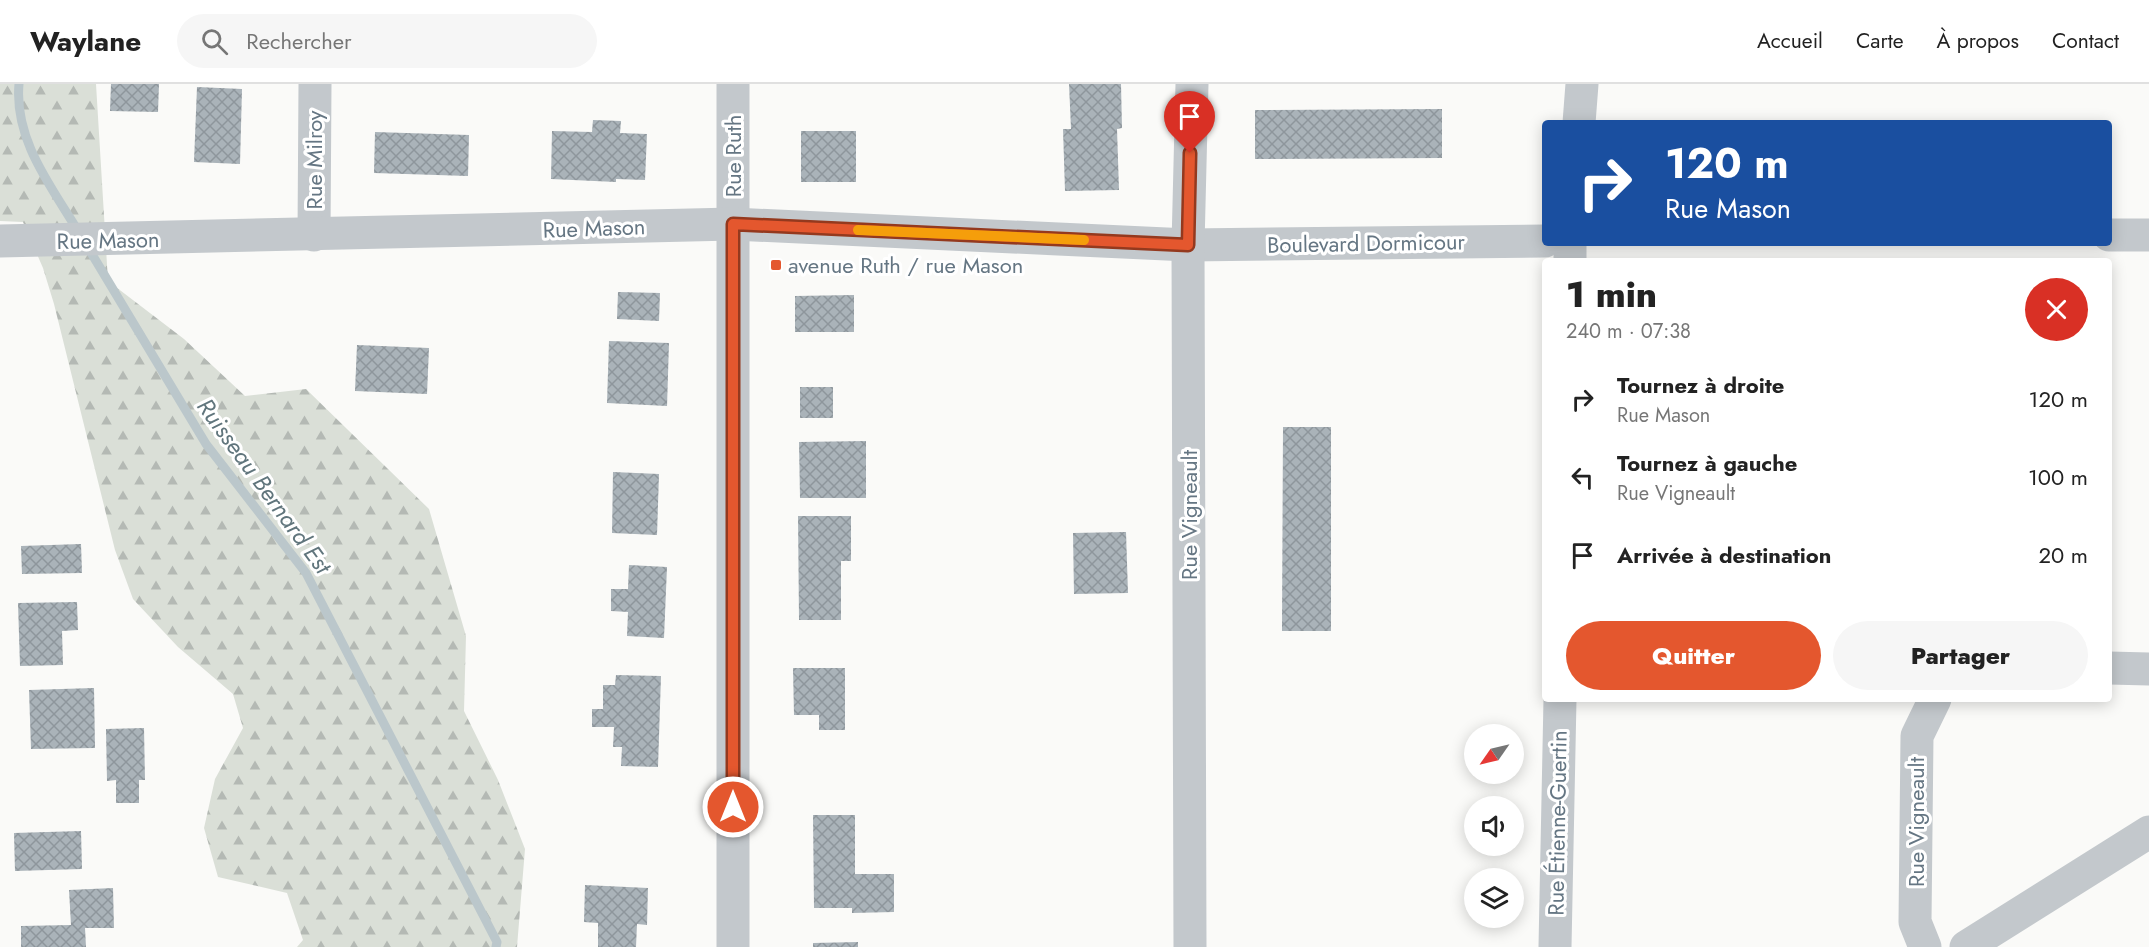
<!DOCTYPE html>
<html lang="fr">
<head>
<meta charset="utf-8">
<style>
	:root { --surface:#fff; --page:#f6f6f6; --text:#222; --muted:#767676; --line:#e0e0e0; --accent:#e4572e }
	body { margin:0; font-family:Jost,sans-serif; background:var(--page); color:var(--text); height:100vh; display:flex; flex-direction:column; font-size:22px; white-space:nowrap }
	* { box-sizing:border-box; margin:0 }
	p { font-size:20px; color:var(--muted) }
	.icon { flex:none; width:33px; height:33px; fill:none; stroke:currentColor; stroke-width:2; stroke-linecap:round; stroke-linejoin:round }
	.map { position:relative; flex:1; overflow:hidden }
	.drawer { position:absolute; left:1542px; top:174px; width:570px; height:444px; display:flex; flex-direction:column; background:var(--surface); border-radius:6px; box-shadow:0 3px 15px #0003 }
	.drawer>* { flex:none }
	.banner { position:absolute; left:1542px; top:36px; width:570px; height:126px; border-radius:6px; box-shadow:0 3px 15px #0003; background:#1a4fa0; color:#fff; overflow:hidden }
	.needle { width:39px; rotate:236deg }
	.controls { position:absolute; left:1464px; top:640px; display:grid; gap:12px }
	.controls a { display:grid; place-items:center; width:60px; height:60px; border-radius:50%; background:var(--surface); box-shadow:0 3px 15px #0003; font-size:30px }
	.pin { position:absolute; display:grid; place-items:center; width:51px; height:51px; color:#fff; margin:-62px -26px; border-radius:50% 50% 50% 0; rotate:-45deg; box-shadow:0 0 6px #0007 }
	.pin .icon { rotate:45deg }
	.me { position:absolute; width:66px; margin:-33px; rotate:0deg; stroke-linejoin:round; filter:drop-shadow(0 0 4px #0008) }
	.turn { display:flex; align-items:center; gap:21px; height:126px; padding:0 24px; font-size:27px }
	.turn .icon { width:78px; height:78px; stroke-width:2.5 }
	.turn b { display:block; font-size:42px; line-height:51px }
	.round { display:grid; place-items:center; flex:none; width:63px; height:63px; border-radius:32px; background:var(--page) }
	.summary { display:flex; align-items:center; justify-content:space-between; height:102px; padding:0 24px }
	h1 { font-size:36px; font-weight:800; line-height:45px }
	.button { display:flex; gap:12px; margin-top:auto; padding:12px 24px }
	.button a { flex:1; height:69px; border-radius:36px; background:var(--accent); color:#fff; font-size:24px; font-weight:800; line-height:69px; text-align:center }
	.button a+a { background:var(--page); color:var(--text) }
	ul { padding:0; list-style:none }
	li { display:flex; align-items:center; gap:18px; height:78px; padding:0 24px }
	li div { flex:1 }
	li b { display:block; font-size:22px }
	li em { font-style:normal }
	header { display:flex; align-items:center; gap:36px; box-sizing:border-box; height:84px; padding:0 30px; background:var(--surface); border-bottom:2px solid var(--line) }
	header strong { font-size:28px }
	nav { display:flex; gap:33px; margin-inline-start:auto; font-size:21px }
	.search { width:420px; height:54px; background:var(--page); display:flex; align-items:center; gap:15px; box-sizing:border-box; padding:0 21px; border-radius:33px; color:var(--muted); font-size:22px }
	.map>svg:first-child { display:block }
</style>
</head>
<body>
<header>
<strong>Waylane</strong>
<div class="search"><svg class="icon" aria-label="search" viewBox="0 0 24 24"><circle cx="10" cy="10" r="6"/><path d="M15 15l6 6"/></svg>Rechercher</div>
<nav><a>Accueil</a><a>Carte</a><a>À propos</a><a>Contact</a></nav>
</header>
<div class="map">
<svg width="2149" height="863" viewBox="0 0 2149 863">
	<defs>
		<pattern id="forest-firs" width="22" height="20" patternUnits="userSpaceOnUse" patternTransform="scale(1.5)"><rect width="22" height="20" fill="#dadfd7"/><path d="M5 1l3.5 6h-7zM16 11l3.5 6h-7z" fill="#b4b9b4"/></pattern>
		<pattern id="building-cross-hatch" width="8" height="8" patternUnits="userSpaceOnUse" patternTransform="scale(1.5)"><rect width="8" height="8" fill="#aab3b9"/><path d="M0 0l8 8M0 8l8-8" fill="none" stroke="#8e969c"/></pattern>
	</defs>
	<rect width="100%" height="100%" fill="#fafaf8"/>
	<!-- forest -->
	<path fill="url(#forest-firs)" d="M0 0H96L108 197 184 255 245 312 306 305 429 425 466 552 464 627 498 696 525 765 517 863H297L303 856 287 809 218 793 204 744 215 695 243 644 233 610 178 563 133 515 115 466 54 220 43 184 23 138 0 137Z"/>
	<g fill="none" stroke-linecap="round" stroke-linejoin="round">
		<!-- stream -->
		<g stroke="#bbc7cb" stroke-width="9">
			<path d="M19 0C14 56 51 102 78 147"/>
			<path d="M87 162 206 360 306 489 497 858 496 863"/>
		</g>
	</g>
	<!-- building -->
	<g fill="url(#building-cross-hatch)">
		<path d="M111 0H159L158 28 110 27Z"/>
		<path d="M1069 0H1121L1122 44 1117 45 1119 106 1065 107 1063 45H1071Z"/>
		<path d="M197 3 242 5 240 80 194 78Z"/>
		<path d="M1442 25V74L1255 75V26Z"/>
		<path d="M593 36 621 37 620 49 647 50 645 96 616 95V98L551 95 552 47 592 48Z"/>
		<rect x="801" y="47" width="55" height="51"/>
		<path d="M375 48 469 51 468 92 374 89Z"/>
		<path d="M618 208 660 209 659 237 617 235Z"/>
		<path d="M854 211V248H795V212Z"/>
		<path d="M609 257 669 259 667 322 607 319Z"/>
		<path d="M357 261 429 264 427 310 355 307Z"/>
		<rect x="800" y="303" width="33" height="31"/>
		<path d="M1283 343H1331V547H1282Z"/>
		<path d="M866 357V414H800L799 358Z"/>
		<path d="M613 388 659 390 657 451 612 449Z"/>
		<path d="M798 432H851V477H841V536H799Z"/>
		<path d="M1126 448 1128 509 1074 510 1073 449Z"/>
		<path d="M81 460 82 489 22 490 21 462Z"/>
		<path d="M629 481 667 483 664 554 627 552 628 528 611 527V505H628Z"/>
		<path d="M77 518 78 546 62 547 63 581 20 582 18 519Z"/>
		<path d="M793 584H845V646H819V631H794Z"/>
		<path d="M616 591 661 592 658 683 621 682 622 663H613L614 643H592V625H603V601H615Z"/>
		<path d="M94 604 95 664 31 665 29 606Z"/>
		<path d="M144 644 145 696H139V719H116V696L107 697 106 645Z"/>
		<path d="M813 731H855V790H894V828L852 829V824H814Z"/>
		<path d="M81 747 82 785 15 787 14 749Z"/>
		<path d="M585 801 648 804 647 841 637 840 636 863H598V839L584 838Z"/>
		<path d="M113 804 114 844H85L86 863H21V842L71 841 69 806Z"/>
		<path d="M858 858V863H813V859Z"/>
	</g>
	<g fill="none" stroke-linecap="round" stroke-linejoin="round">
		<!-- street -->
		<g stroke="#c3c8cc" stroke-width="33">
			<path d="M733 0V863"/>
			<path d="M1579 39 1582 0"/>
			<path d="M314 151 315 0"/>
			<path d="M2109 151H2149"/>
			<path d="M0 157 733 140 1188 161 1545 157"/>
			<path d="M1570 177V159"/>
			<path d="M2109 584 2149 585"/>
			<path d="M1190 863 1188 161 1192 0"/>
			<path d="M1555 863 1560 615"/>
			<path d="M1925 863 1915 838 1917 652 1935 615"/>
			<path d="M1966 863 2149 748"/>
		</g>
	</g>
	<g fill="none" stroke-linecap="round" stroke-linejoin="round">
		<!-- route casing -->
		<g stroke="#94391e" stroke-width="15">
			<path id="route" d="M733 723V140L1188 161 1190 69"/>
		</g>
		<!-- route -->
		<use href="#route" stroke="#e4572e" stroke-width="10"/>
		<!-- slow -->
		<path stroke="#f59e0b" stroke-width="10" d="M858 146 1084 156"/>
	</g>
	<!-- markers -->
	<rect fill="#e4572e" stroke="#fff" stroke-width="2" x="770" y="175" width="12" height="12" rx="3"/>
	<g text-anchor="middle" stroke-width="6" stroke-linejoin="round" paint-order="stroke">
		<!-- street labels -->
		<g font-size="22" fill="#657683" stroke="#fff">
			<text transform="translate(733 72) rotate(-90)" y="8">Rue Ruth</text>
			<text transform="translate(314 76) rotate(-90)" y="8">Rue Milroy</text>
			<text transform="translate(594 144) rotate(-2)" y="8">Rue Mason</text>
			<text transform="translate(108 156) rotate(-1)" y="8">Rue Mason</text>
			<text transform="translate(1366 159) rotate(-1)" y="8">Boulevard Dormicour</text>
			<text transform="translate(1189 431) rotate(-90)" y="8">Rue Vigneault</text>
			<text transform="translate(1916 738) rotate(-90)" y="8">Rue Vigneault</text>
			<text transform="translate(1557 739) rotate(-89)" y="8">Rue Étienne-Guertin</text>
		</g>
		<!-- poi labels -->
		<g font-size="22" fill="#657683" stroke="#fff" text-anchor="start">
			<text x="788" y="189">avenue Ruth / rue Mason</text>
		</g>
		<!-- water labels -->
		<g font-size="24" font-style="italic" fill="#60757c" stroke="#fff">
			<text transform="translate(264 402) rotate(54)" y="8">Ruisseau Bernard Est</text>
		</g>
	</g>
</svg>
<div class="controls">
<a><svg class="needle" viewBox="-14 -14 28 28"><path d="M0-13l5 13h-10z" fill="#e53935"/><path d="M0 13l5-13h-10z" fill="#767676"/></svg></a>
<a><svg class="icon" aria-label="sound" viewBox="0 0 24 24"><path d="M4 9h4l5-4v14l-5-4H4zM17 9q2 3 0 6"/></svg></a>
<a><svg class="icon" aria-label="layers" viewBox="0 0 24 24"><path d="M12 4l9 5-9 5-9-5zM3 14l9 5 9-5"/></svg></a>
</div>
<div class="pin" style="left:1190px;top:69px;background:#d93025"><svg class="icon" aria-label="arrive" viewBox="0 0 24 24"><path d="M6 21V4h12l-3 4 3 4H6"/></svg></div>
<svg class="me" style="left:733px;top:723px" viewBox="-20 -20 40 40"><circle r="17" fill="#e4572e" stroke="#fff" stroke-width="3"/><path d="M0-11L8 9 0 5-8 9z" fill="#fff"/></svg>
<div class="banner">
<div class="turn"><svg class="icon" aria-label="right" viewBox="0 0 24 24"><path d="M7 20v-9h11M14 6l5 5-5 5"/></svg><div><b>120 m</b>Rue Mason</div></div>
</div>
<section class="drawer">
<div class="summary"><div><h1>1 min</h1><p>240 m · 07:38</p></div><a class="round" style="background:#d93025;color:#fff"><svg class="icon" aria-label="close" viewBox="0 0 24 24"><path d="M6 6l12 12M18 6L6 18"/></svg></a></div>
<ul>
<li><svg class="icon" aria-label="right" viewBox="0 0 24 24"><path d="M7 20v-9h11M14 6l5 5-5 5"/></svg><div><b>Tournez à droite</b><p>Rue Mason</p></div><em>120 m</em></li>
<li><svg class="icon" aria-label="left" viewBox="0 0 24 24"><path d="M17 20v-9H6M10 6l-5 5 5 5"/></svg><div><b>Tournez à gauche</b><p>Rue Vigneault</p></div><em>100 m</em></li>
<li><svg class="icon" aria-label="arrive" viewBox="0 0 24 24"><path d="M6 21V4h12l-3 4 3 4H6"/></svg><div><b>Arrivée à destination</b></div><em>20 m</em></li>
</ul>
<div class="button"><a>Quitter</a><a>Partager</a></div>
</section>
</div>
</body>
</html>
